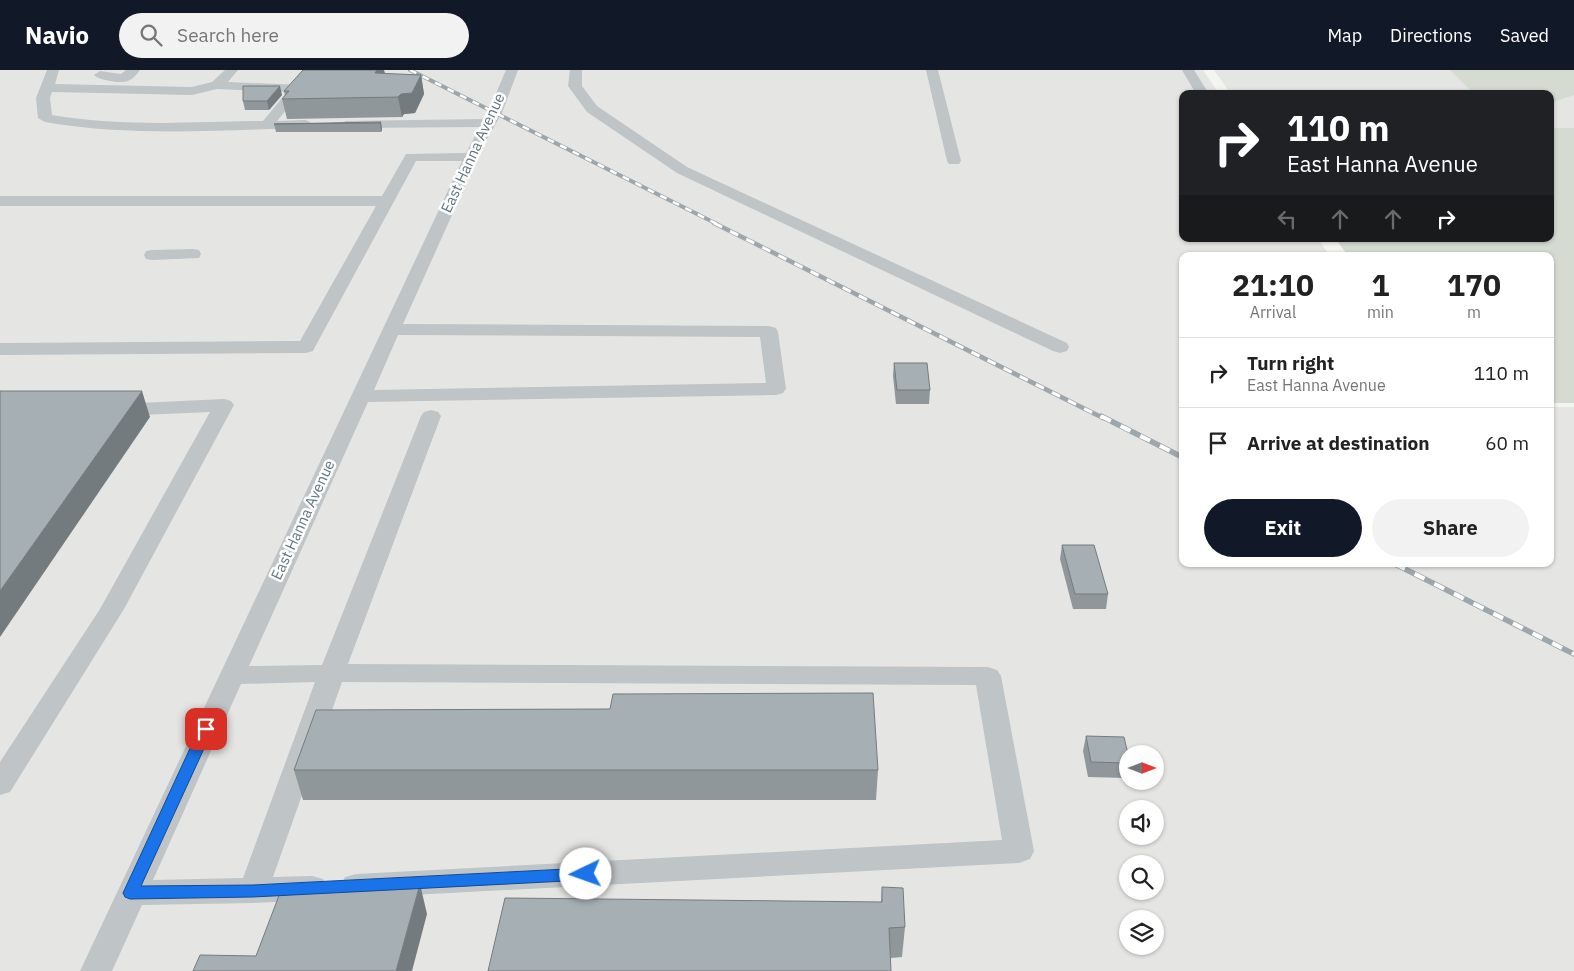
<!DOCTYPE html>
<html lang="en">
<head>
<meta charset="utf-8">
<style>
	:root { --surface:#fff; --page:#f2f2f2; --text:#222; --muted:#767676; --line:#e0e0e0; --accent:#111827 }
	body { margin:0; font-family:"IBM Plex Sans",sans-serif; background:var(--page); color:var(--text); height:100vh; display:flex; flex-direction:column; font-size:19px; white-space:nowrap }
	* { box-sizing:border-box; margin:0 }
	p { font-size:16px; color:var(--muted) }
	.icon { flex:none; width:28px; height:28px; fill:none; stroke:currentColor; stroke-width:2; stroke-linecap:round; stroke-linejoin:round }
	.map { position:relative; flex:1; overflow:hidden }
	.drawer { position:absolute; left:1179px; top:182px; width:375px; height:315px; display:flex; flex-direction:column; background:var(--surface); border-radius:10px; box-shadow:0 1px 4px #0004 }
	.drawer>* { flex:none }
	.top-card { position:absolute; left:1179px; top:20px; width:375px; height:152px; border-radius:10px; box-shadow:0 1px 4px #0004; background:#202124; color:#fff; overflow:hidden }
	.needle { width:32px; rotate:90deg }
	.tools { position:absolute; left:1119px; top:675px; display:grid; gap:10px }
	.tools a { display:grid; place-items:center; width:45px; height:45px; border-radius:50%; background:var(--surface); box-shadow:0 1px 4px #0004; font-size:25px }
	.pin { position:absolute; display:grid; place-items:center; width:42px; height:42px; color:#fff; margin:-21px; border-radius:10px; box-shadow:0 2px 8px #0006 }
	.me { position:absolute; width:55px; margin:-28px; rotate:267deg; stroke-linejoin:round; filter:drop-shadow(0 0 4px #0008) }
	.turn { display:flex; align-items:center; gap:18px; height:105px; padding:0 25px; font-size:22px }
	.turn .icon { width:65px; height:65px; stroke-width:2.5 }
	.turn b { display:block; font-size:35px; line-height:42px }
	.lanes { display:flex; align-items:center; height:48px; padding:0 25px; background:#0003; justify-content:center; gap:25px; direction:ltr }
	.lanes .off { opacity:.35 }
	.eta { display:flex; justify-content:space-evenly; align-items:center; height:85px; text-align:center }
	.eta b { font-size:30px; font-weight:800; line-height:35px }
	.primary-button { display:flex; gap:10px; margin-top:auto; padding:10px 25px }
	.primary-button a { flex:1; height:58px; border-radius:30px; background:var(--accent); color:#fff; font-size:20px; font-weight:800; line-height:58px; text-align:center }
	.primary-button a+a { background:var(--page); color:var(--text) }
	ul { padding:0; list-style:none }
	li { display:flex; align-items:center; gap:15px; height:70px; padding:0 25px; border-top:1px solid var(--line) }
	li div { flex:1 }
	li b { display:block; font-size:19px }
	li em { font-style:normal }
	header { display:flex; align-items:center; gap:30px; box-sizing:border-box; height:70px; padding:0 25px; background:var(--accent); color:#fff }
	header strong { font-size:24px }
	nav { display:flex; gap:28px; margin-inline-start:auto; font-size:18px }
	.search { width:350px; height:45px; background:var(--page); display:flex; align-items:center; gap:12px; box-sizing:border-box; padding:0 18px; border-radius:28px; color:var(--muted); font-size:19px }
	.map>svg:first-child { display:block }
</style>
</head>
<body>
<header>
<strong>Navio</strong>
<div class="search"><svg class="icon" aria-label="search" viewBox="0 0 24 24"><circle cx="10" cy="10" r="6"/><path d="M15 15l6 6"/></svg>Search here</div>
<nav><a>Map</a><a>Directions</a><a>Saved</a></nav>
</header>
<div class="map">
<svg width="1574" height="901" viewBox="0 0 1574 901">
	<rect width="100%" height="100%" fill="#f4f4f0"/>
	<!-- built -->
	<g fill="#e5e5e4" fill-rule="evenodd">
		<path d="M0 0H1203L1219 24H1182V169H1318L1330 186H1182V494H1550V337H1574V901H0ZM1128 684H1155V711H1128ZM1128 739H1155V766H1128ZM1128 794H1155V821H1128ZM1128 849H1155V876H1128Z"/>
		<path d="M1214 0H1574V58H1550V24H1231Z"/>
	</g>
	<!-- green -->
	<g fill="#d6dbd1">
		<path d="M1450 0H1574V25L1550 33V24H1474Z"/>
		<path d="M1550 58H1574V333H1550V186H1348L1336 169H1550Z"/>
	</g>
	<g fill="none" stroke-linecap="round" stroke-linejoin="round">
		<!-- minor -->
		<g fill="#bfc4c6" fill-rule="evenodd">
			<path d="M47 0H59L55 14 192 17 212 12 225 0H238L228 12 302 15 304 18 302 21 277 51 306 50 313 54 306 58C219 60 131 67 45 52L38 48 36 28ZM217 19 287 22 263 51C192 52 122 57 52 45L50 28 52 22 192 25Z"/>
			<path d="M126 0H140C137 4 133 9 128 11 121 14 98 10 94 5L100 1 121 4Z"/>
			<path d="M506 0H518L502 43 483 76 403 254 769 256 776 258 778 262 786 319 783 323 776 325 368 332 249 596 322 595 421 346 424 342 431 340 438 342 441 346 348 594 988 597 997 600 1001 606 1034 781 1030 789 1019 793 356 828 345 825 341 816 345 807 356 804 1002 770 976 615 342 612 273 807 312 806 323 809 327 818 323 827 312 830 253 833 142 835 112 901H80L462 91H416L315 277 313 281 306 283 0 285V273L300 271 376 136H0V126H382L406 84 466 83 480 57 350 58 345 57 343 54 345 51 485 49ZM398 265 760 267 766 313 374 320ZM315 612 243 808 153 810 241 614Z"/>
			<path d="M570 0H582V16L597 36 687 97 1067 273 1069 277 1067 281 1060 283 1053 281 677 103 587 42 568 16Z"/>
			<path d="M926 0H938L961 91 959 94H949L947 91Z"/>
			<path d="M1182 0H1194L1209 24H1196Z"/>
			<path d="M193 179 199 180 201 184 199 188 152 190 146 189 144 185 146 181 152 180Z"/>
			<path d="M224 329 231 331 234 335 124 539 10 722 0 725V692L100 539 210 342 118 346 111 344 108 340 111 336 118 334Z"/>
		</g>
		<!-- rail-far2 casing -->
		<g stroke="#9da6aa" stroke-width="4">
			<path id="rail-far2" d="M410 0 717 154"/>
		</g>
		<!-- rail-far1 casing -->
		<g stroke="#9da6aa" stroke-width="4.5">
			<path id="rail-far1" d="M714 153 1103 348"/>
		</g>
		<!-- rail casing -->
		<g stroke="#9da6aa" stroke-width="5.5">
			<g id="rail">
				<path d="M1101 346 1182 387"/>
				<path d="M1395 494 1574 584"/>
			</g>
		</g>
		<!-- rail-far2 -->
		<use href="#rail-far2" stroke="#fff" stroke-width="2.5" stroke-dasharray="7" stroke-linecap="butt"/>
		<!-- rail-far1 -->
		<use href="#rail-far1" stroke="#fff" stroke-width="3" stroke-dasharray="9" stroke-linecap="butt"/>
		<!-- rail -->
		<use href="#rail" stroke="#fff" stroke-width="4" stroke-dasharray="11" stroke-linecap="butt"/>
	</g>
	<!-- wall -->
	<g fill="#8f979b">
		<path d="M384 0 385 4 421 5 424 24 415 43 404 44 402 47 287 49 282 29 285 26 284 21Z"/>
		<path d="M282 25 269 40H245L243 31Z"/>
		<path d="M381 52 382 60 381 62H276L274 54Z"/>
		<path d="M894 293 930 320 929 334H896L893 306Z"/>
		<path d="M1062 475 1108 524 1106 539H1073L1060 489Z"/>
		<path d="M610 639 878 700 876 730H303L294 700Z"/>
		<path d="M1086 666 1128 684 1127 708 1088 707 1083 681Z"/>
		<path d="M882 817 905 857 902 887 891 888 881 832Z"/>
	</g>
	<!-- shaded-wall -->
	<g fill="#747b7e">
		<path d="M374 0H384L386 11 378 23Z"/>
		<path d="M421 5 424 24 415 43 404 44 402 47 398 27Z"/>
		<path d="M280 16 282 25 269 40 267 31Z"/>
		<path d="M381 52 382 60 381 62 380 53Z"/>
		<path d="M142 321 150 347 0 567V521Z"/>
		<path d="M420 814 427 844 412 901H396Z"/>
	</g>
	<!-- building -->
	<g fill="#a6b0b4" stroke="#747b7e">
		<path d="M303 0H377L375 3 421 5 412 23 401 24 398 27 282 29 289 21H284Z"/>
		<path d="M243 16H280L267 31H243Z"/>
		<path d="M381 52 380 53 274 54Z"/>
		<path d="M894 293H927L930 320H897Z"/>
		<path d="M0 321H142L0 521Z"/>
		<path d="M1062 475H1094L1108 524H1075Z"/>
		<path d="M873 623 878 700H294L316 640 610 639 613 624Z"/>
		<path d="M1086 666 1124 667 1128 684V693L1091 692Z"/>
		<path d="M420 814 396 901H193L200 885 256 886 283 815Z"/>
		<path d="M882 817 903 818 905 857 889 858 891 901H488L505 828 882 832Z"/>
	</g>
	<!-- route -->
	<path fill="#1a73e8" stroke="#114b97" d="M206 655 211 656 213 659 141 816 253 815 586 798 591 799 594 804 591 808 586 810 253 827 130 829 125 827 123 823 199 659 201 656Z"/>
	<g text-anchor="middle" stroke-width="5" stroke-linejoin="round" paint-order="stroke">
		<!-- street labels -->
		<g font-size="15" fill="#627882" stroke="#fff">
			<text transform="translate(473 83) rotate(-65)" y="5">East Hanna Avenue</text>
			<text transform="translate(303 450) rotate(-65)" y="5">East Hanna Avenue</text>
		</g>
	</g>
</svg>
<div class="tools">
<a><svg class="needle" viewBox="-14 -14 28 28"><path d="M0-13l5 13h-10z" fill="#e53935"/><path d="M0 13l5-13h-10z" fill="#767676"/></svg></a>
<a><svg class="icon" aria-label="sound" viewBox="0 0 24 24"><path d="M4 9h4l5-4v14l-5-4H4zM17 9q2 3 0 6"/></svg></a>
<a><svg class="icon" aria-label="search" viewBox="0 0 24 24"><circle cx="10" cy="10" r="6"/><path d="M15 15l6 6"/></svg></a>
<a><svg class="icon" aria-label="layers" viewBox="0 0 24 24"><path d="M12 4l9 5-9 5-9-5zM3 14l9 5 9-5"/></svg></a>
</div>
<div class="pin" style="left:206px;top:659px;background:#d93025"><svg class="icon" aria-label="arrive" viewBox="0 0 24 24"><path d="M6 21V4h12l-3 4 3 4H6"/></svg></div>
<svg class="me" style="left:586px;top:804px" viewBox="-20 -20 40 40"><circle r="19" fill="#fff"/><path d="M0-13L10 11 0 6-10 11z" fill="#1a73e8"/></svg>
<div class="top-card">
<div class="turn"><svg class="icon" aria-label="right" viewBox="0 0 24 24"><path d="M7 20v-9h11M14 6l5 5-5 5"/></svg><div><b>110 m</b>East Hanna Avenue</div></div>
<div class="lanes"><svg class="icon off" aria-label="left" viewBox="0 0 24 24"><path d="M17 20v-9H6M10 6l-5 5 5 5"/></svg><svg class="icon off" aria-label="ahead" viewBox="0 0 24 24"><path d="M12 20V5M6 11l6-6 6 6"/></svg><svg class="icon off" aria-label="ahead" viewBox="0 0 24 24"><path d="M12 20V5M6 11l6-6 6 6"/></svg><svg class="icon" aria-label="right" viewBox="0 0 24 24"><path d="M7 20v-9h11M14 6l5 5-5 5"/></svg></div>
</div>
<section class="drawer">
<div class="eta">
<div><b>21:10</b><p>Arrival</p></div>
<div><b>1</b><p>min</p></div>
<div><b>170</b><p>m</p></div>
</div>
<ul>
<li><svg class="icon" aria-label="right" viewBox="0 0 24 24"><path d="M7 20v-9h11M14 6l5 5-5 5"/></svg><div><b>Turn right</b><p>East Hanna Avenue</p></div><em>110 m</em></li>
<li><svg class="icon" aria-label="arrive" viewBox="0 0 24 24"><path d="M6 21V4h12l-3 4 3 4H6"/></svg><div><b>Arrive at destination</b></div><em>60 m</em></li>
</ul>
<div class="primary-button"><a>Exit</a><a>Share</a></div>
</section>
</div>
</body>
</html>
